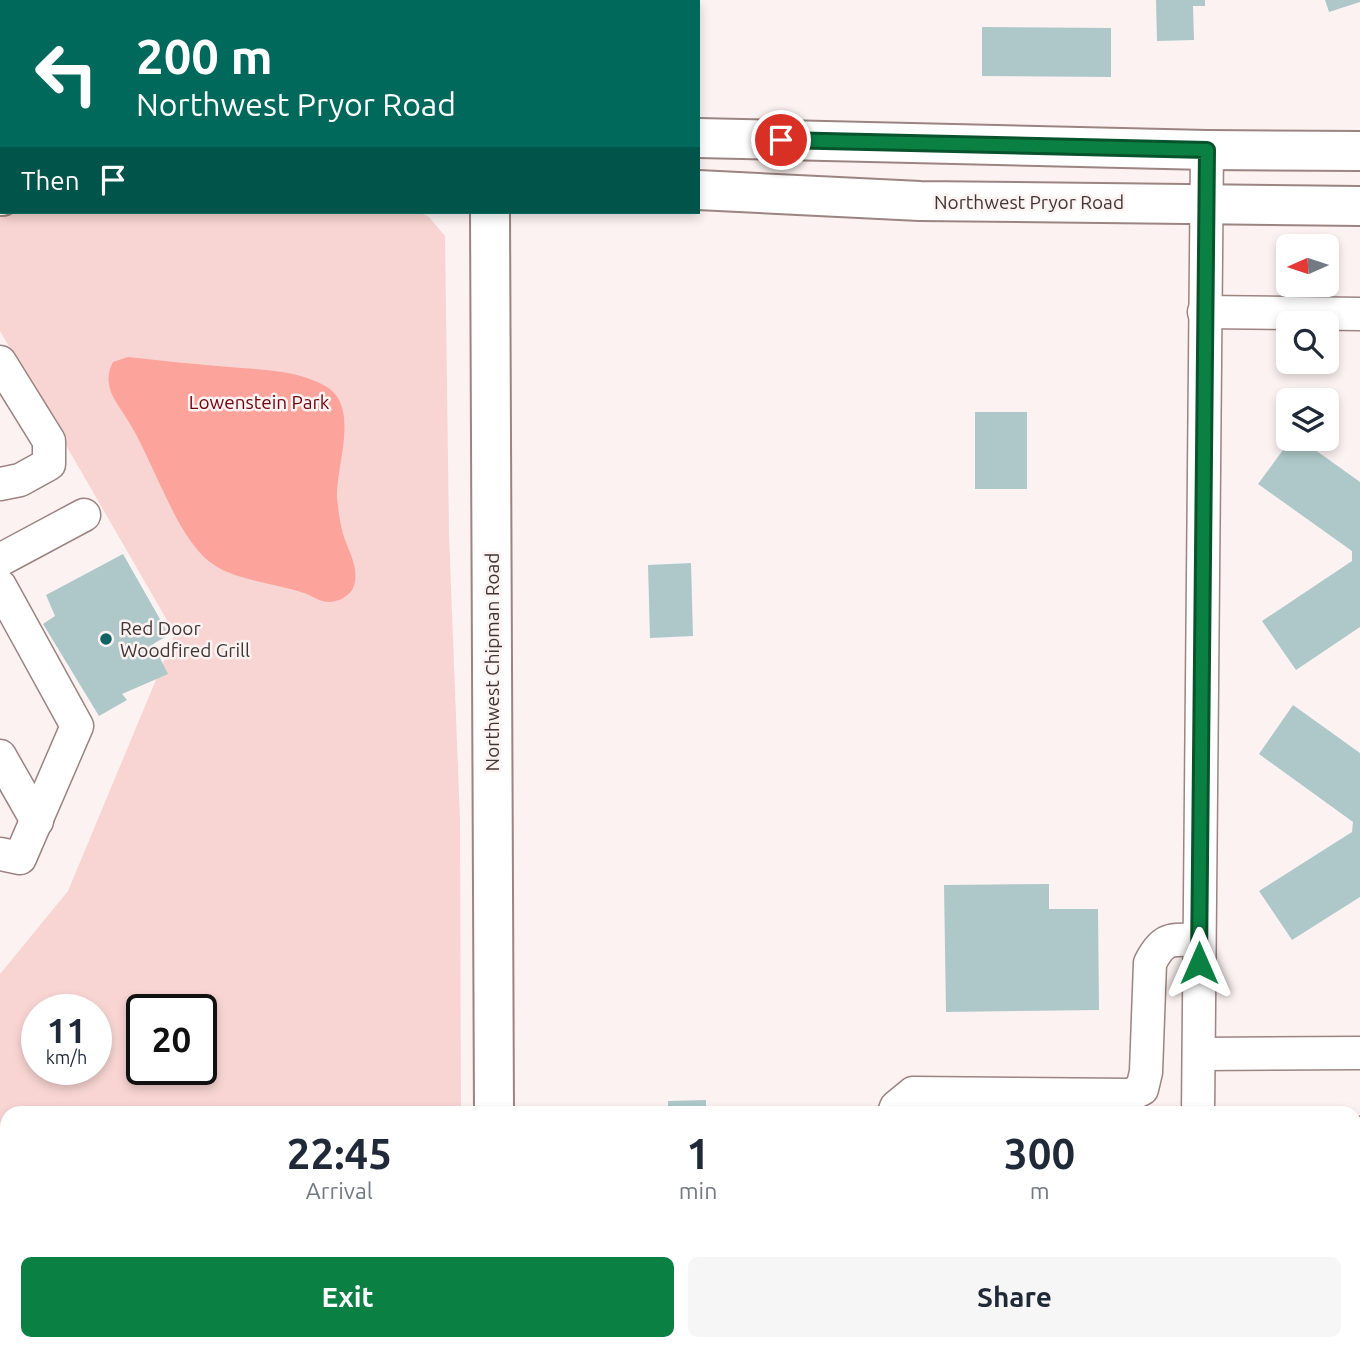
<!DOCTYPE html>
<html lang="en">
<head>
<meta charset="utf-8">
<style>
	:root { --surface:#fff; --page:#f6f6f7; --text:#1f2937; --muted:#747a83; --accent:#0b8043 }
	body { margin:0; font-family:Ubuntu,sans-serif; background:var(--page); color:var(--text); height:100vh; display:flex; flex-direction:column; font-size:26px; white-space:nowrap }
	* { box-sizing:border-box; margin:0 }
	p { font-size:23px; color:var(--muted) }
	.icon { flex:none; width:38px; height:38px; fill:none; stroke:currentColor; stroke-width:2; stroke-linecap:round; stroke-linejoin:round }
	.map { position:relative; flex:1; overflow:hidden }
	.details { position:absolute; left:0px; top:1106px; width:1362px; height:245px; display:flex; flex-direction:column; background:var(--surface); border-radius:21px 21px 0 0; box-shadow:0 4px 10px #0003 }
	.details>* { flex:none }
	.hud { position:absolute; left:0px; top:0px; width:700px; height:214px; box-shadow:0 4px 10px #0003; background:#00695c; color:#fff; overflow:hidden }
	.needle { width:46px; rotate:267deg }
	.buttons { position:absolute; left:1276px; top:234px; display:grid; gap:14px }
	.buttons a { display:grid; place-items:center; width:63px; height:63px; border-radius:10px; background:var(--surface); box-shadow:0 4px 10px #0003; font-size:35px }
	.speed { position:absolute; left:21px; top:994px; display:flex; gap:14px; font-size:35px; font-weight:700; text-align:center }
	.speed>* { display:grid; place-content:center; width:91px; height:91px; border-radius:50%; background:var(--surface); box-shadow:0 4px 10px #0003; line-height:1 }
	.speed small { font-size:18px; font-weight:400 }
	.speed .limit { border:4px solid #111; border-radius:10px; background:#fff; color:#111 }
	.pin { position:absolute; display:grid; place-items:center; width:60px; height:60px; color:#fff; margin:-30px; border:4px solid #fff; border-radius:50%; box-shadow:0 2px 7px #0007 }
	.me { position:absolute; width:77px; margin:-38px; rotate:0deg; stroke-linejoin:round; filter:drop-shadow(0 0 5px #0008) }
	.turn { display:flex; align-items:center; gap:24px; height:147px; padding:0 21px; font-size:32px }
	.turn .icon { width:91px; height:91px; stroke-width:2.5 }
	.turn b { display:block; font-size:49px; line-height:60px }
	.then { display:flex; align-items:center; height:66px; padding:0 21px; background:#0003; gap:14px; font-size:26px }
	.eta { display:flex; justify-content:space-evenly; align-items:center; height:119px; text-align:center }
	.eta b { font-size:42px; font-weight:700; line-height:49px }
	.button { display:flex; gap:14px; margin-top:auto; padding:14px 21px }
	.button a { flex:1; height:80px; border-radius:10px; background:var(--accent); color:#fff; font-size:28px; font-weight:700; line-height:80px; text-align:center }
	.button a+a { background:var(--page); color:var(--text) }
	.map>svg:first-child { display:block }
</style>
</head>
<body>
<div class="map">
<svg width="1360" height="1351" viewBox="0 0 1360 1351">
	<rect width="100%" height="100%" fill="#fcf2f1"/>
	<!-- green -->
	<path fill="#f8d5d2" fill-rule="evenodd" d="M31 212H420L429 217 445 236 449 535 460 820 461 1113H7V1344H419L414 1351H0V974L68 891 175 634 0 331V215ZM37 1010H96V1069H37ZM142 1010H201V1069H142Z"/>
	<!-- water -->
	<path fill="#fca39c" d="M128 357C162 361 195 364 229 367 261 370 298 369 327 387 360 408 336 465 337 497 338 510 340 522 343 534 348 551 362 571 352 590 348 597 337 602 329 602 320 602 313 596 304 593 274 582 229 581 205 558 182 535 170 505 156 476 148 459 140 440 130 424 118 403 100 387 113 362Z"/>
	<!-- building -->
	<g fill="#aec8c9">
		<path d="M1156 0H1205V6H1193L1194 40 1157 41Z"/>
		<path d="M1325 0H1360V2L1329 12Z"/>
		<path d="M982 27 1111 28V77L982 76Z"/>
		<rect x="975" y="412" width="52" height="77"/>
		<path d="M1291 439H1300L1360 482V627L1296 670 1262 621 1352 561V551L1258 484Z"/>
		<path d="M123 554 169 635 153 644 168 674 122 694 127 700 99 716 43 624 55 616 46 595Z"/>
		<path d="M691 563 693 636 650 638 648 565Z"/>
		<path d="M1293 705 1360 753V897L1292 940 1259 891 1352 832 1353 822 1259 754Z"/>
		<path d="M1049 884V909H1098L1099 1010 946 1012 944 885Z"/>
		<path d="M706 1100V1113H668V1101Z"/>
		<path d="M1234 1344H1304L1311 1351H1227Z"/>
	</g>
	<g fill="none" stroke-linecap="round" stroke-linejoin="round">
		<!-- minor casing -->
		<g stroke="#9b8482" stroke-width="35">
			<g id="minor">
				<path d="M352 0V2"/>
				<path d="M86 2V0"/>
				<path d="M1204 312 1360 314"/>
				<path d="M0 362 49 441V464L20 480 0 484"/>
				<path d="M0 560 84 515"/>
				<path d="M0 586 77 726 20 858 0 854"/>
				<path d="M0 756 37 821"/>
				<path d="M1199 1054 1360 1053"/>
				<path d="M894 1113 896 1107 913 1093 1130 1095 1142 1089 1146 1072 1150 963C1164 936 1171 940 1199 940"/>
				<path d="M1198 1113 1207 150"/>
				<path d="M1354 1133H1360"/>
				<path d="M1354 1216H1360"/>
				<path d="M1354 1259 1360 1261"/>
				<path d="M1352 1344 1360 1349"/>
				<path d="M1174 1351 1175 1344"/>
			</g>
		</g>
		<!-- major casing -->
		<g stroke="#9b8482" stroke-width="42">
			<g id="major">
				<path d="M457 0V2"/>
				<path d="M512 0V2"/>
				<path d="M698 138 1207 150 1360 151"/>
				<path d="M0 139H2"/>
				<path d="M698 190 920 201 1360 206"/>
				<path d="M0 196H2"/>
				<path d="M490 212 494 1113"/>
				<path d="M494 1351V1344"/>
			</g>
		</g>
		<!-- minor -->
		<use href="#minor" stroke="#fff" stroke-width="32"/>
		<!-- major -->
		<use href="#major" stroke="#fff" stroke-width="38"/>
	</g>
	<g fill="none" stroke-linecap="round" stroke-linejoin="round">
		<!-- route casing -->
		<g stroke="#07532c" stroke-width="18">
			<path id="route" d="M781 140 1207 150 1199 963"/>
		</g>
		<!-- route -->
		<use href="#route" stroke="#0b8043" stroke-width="12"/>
	</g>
	<!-- markers -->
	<circle fill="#126265" stroke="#fcf2f1" stroke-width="2.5" cx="106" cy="639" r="7"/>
	<g text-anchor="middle" stroke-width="5" stroke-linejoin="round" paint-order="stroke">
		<!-- street labels -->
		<g font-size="19" fill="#403635" stroke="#fcf2f1">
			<text x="1029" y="209">Northwest Pryor Road</text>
			<text transform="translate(492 662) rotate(-90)" y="7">Northwest Chipman Road</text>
		</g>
		<!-- park labels -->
		<g font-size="19" fill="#6f030f" stroke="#fcf2f1">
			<text x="259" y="409">Lowenstein Park</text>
		</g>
		<!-- poi labels -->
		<g font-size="19" fill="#403635" stroke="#fcf2f1" text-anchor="start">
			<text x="120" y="635">Red Door<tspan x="120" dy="22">Woodfired Grill</tspan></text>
		</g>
	</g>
</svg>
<div class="buttons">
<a><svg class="needle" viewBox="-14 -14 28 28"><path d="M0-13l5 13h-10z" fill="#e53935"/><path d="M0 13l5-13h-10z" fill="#747a83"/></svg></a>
<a><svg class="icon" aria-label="search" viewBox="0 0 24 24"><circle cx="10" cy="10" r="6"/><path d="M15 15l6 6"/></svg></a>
<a><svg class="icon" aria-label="layers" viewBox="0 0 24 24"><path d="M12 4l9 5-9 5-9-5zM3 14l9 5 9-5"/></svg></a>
</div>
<div class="speed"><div>11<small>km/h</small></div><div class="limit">20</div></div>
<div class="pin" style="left:781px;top:140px;background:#d93025"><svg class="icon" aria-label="arrive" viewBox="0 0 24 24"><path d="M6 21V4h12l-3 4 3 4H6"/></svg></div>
<svg class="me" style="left:1199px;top:963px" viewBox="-20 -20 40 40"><path d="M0-17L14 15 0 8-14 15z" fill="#0b8043" stroke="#fff" stroke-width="4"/></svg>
<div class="hud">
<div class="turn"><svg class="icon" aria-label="left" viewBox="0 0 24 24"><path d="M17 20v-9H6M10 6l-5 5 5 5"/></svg><div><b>200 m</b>Northwest Pryor Road</div></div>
<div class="then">Then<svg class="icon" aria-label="arrive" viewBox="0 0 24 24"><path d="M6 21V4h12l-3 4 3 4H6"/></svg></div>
</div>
<section class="details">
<div class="eta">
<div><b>22:45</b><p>Arrival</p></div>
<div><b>1</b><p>min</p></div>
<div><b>300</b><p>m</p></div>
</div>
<div class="button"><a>Exit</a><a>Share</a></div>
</section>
</div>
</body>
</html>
